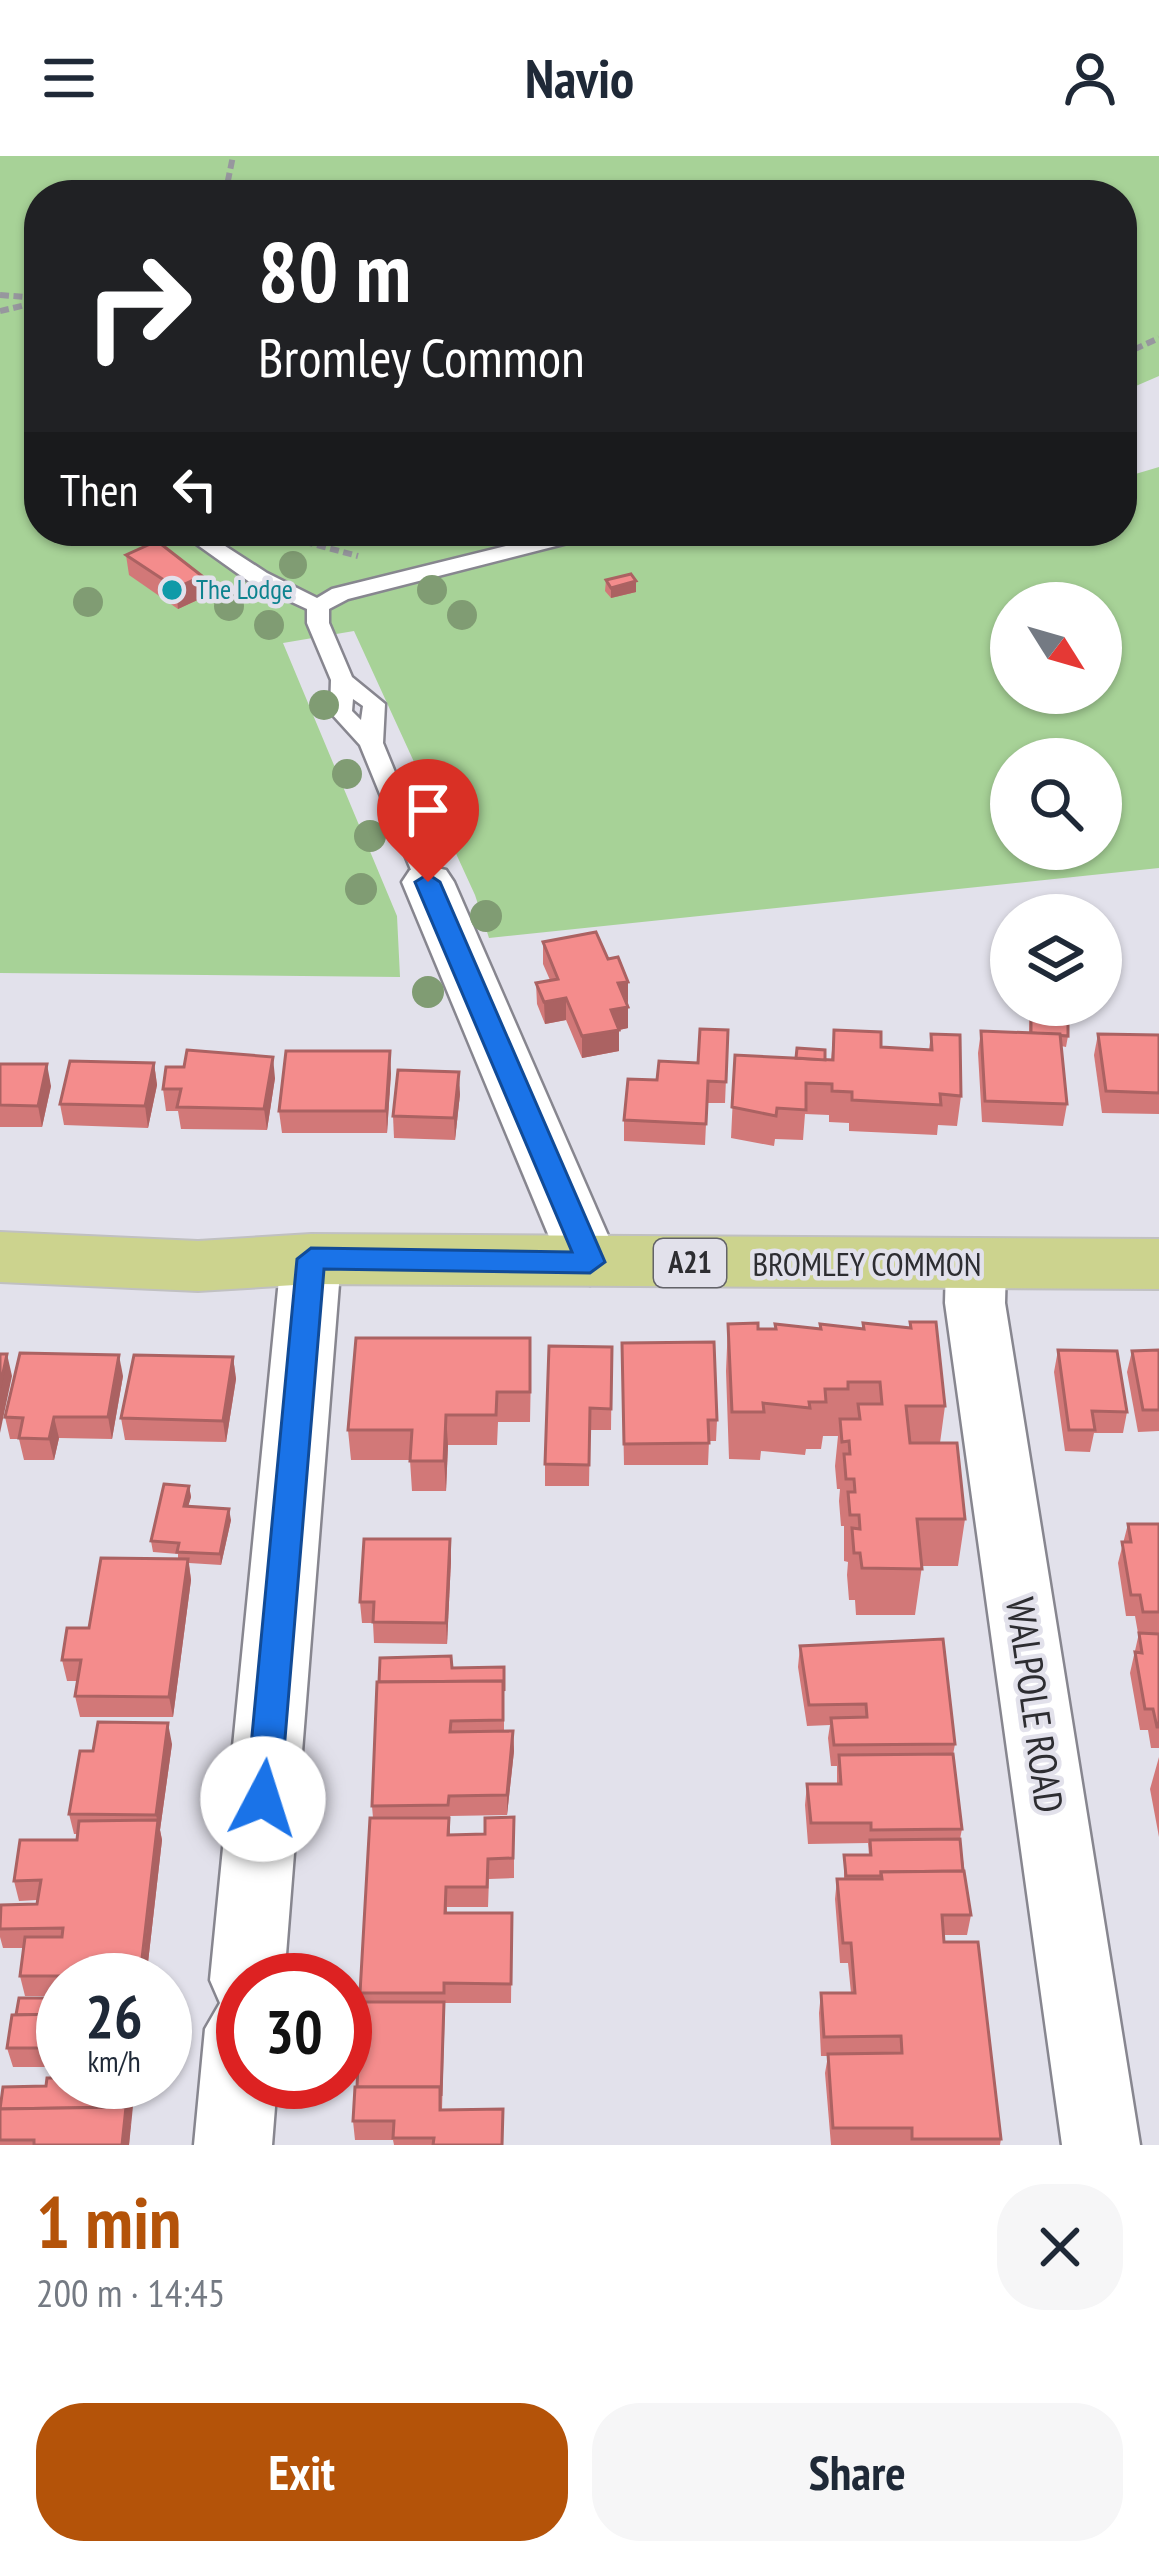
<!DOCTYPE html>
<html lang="en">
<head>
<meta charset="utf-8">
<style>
	:root { --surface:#fff; --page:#f6f6f7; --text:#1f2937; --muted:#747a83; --accent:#b45309 }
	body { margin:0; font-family:"PT Sans Narrow",sans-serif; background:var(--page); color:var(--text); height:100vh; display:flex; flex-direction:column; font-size:45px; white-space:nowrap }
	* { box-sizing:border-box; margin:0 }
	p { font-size:39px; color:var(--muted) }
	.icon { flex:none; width:66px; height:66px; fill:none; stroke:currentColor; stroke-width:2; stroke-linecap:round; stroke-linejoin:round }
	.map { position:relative; height:1989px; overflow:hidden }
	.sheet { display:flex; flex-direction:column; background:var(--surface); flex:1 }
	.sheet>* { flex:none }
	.guide { position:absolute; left:24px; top:24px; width:1113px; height:366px; border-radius:48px; box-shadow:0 3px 9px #0004; background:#202124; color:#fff; overflow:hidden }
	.needle { width:78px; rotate:127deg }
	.controls { position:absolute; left:990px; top:426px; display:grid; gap:24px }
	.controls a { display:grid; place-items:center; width:132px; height:132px; border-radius:50%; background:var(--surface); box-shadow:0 3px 9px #0004; font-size:60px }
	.speed { position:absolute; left:36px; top:1797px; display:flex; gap:24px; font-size:60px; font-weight:700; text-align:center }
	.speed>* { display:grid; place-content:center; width:156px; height:156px; border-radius:50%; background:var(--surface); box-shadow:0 3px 9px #0004; line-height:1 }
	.speed small { font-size:30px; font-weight:400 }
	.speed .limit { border:18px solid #d22; background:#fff; color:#111 }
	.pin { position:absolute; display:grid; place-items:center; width:102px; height:102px; color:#fff; margin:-123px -51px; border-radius:50% 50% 50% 0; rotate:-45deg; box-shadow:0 0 12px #0007 }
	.pin .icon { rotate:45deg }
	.me { position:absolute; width:132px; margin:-66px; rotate:5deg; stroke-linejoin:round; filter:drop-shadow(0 0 9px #0008) }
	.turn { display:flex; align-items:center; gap:42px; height:252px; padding:0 36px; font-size:54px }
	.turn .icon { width:156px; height:156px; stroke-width:2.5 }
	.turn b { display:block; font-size:84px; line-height:102px }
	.then { display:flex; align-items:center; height:114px; padding:0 36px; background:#0003; gap:24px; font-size:45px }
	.round { display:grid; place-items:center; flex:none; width:126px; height:126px; border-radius:48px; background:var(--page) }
	.headline { display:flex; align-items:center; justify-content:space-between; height:204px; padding:0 36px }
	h1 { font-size:72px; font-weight:800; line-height:90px; color:var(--accent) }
	.button { display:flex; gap:24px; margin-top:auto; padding:24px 36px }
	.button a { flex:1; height:138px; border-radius:48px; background:var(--accent); color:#fff; font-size:48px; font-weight:800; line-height:138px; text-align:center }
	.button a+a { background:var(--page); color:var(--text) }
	header { display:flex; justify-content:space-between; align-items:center; height:156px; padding:0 36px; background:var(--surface); font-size:54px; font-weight:800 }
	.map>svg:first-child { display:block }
</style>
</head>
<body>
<header><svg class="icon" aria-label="menu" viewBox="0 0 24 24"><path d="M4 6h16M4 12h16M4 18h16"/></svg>Navio<svg class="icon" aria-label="person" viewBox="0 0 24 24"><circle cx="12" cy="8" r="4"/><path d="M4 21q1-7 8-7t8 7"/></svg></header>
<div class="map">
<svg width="1159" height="1989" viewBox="0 0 1159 1989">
	<rect width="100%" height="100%" fill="#e2e1eb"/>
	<!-- green -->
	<path fill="#a7d297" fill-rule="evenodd" d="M0 0H1159V220L1122 236V39H39V375H1122V322L1159 311V712L489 782 475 739 354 475 283 487 397 760 400 821 0 817ZM1011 447H1101V537H1011ZM1011 603H1101V693H1011Z"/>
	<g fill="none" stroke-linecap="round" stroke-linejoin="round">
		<!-- lane casing -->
		<g stroke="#87868f" stroke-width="5">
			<path id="lane" d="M178 375H202L267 417 317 442 332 433 567 375H602L599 379 348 443 329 453V467L352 521 385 548 383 587 440 726 437 731H419L416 726 360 589 330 556 331 524 307 467V453L251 427ZM353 543 363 550 361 564 352 555Z"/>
		</g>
		<!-- street casing -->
		<g stroke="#87868f" stroke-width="5">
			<g id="street">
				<path d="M428 710 446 714 454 726 620 1107 611 1122 590 1129 569 1122 560 1107 402 726 410 714Z"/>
				<path d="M311 1081 332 1088 341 1103 284 1824H243V1926H277L272 1989H194L205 1873 220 1847 210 1824 281 1103 290 1088Z"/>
				<path d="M976 1087 997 1094 1006 1109 1005 1147 1140 1989H1062L945 1147 946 1109 955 1094Z"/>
			</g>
		</g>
		<!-- primary casing -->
		<g stroke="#c0c0c1" stroke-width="4">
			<path id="primary" d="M0 1076 198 1085 311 1078 1159 1083V1133L311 1128 198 1135 0 1126Z"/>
		</g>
		<!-- path -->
		<g stroke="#97979e" stroke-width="6" stroke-dasharray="9 4.5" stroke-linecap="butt">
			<path d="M225 39 233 0"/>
			<path d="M0 139 39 142"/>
			<path d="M0 155 39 146"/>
			<path d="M1122 199 1159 182"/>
			<path d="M265 375 358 400"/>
		</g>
		<!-- lane -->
		<use href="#lane" fill="#fff" fill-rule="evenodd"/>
		<!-- street -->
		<use href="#street" fill="#fff" fill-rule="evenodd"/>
		<!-- primary -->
		<use href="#primary" fill="#ccd38e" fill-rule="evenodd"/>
	</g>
	<!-- trees -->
	<g fill="#809c73">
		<circle cx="293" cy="409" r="14"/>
		<circle cx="432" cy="434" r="15"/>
		<circle cx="88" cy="446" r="15"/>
		<circle cx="229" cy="450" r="15"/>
		<circle cx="462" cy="459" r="15"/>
		<circle cx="269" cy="469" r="15"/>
		<circle cx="324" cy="549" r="15"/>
		<circle cx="347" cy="618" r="15"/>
		<circle cx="416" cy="623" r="15"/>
		<circle cx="370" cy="680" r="16"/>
		<circle cx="450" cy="680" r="16"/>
		<circle cx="361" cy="733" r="16"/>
		<circle cx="486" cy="760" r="16"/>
		<circle cx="428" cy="836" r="16"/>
	</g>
	<!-- wall -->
	<g fill="#d27878">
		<path d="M126 399 204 441 178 453 129 419Z"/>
		<path d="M606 424 636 436 611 442 605 435Z"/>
		<path d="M543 786 608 803 628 826V872L619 874V895L582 902 566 864 545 868 537 848 536 827 550 824 543 808Z"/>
		<path d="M1030 849 1068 880 1066 891 1061 890 1067 948 1063 970 982 966 978 897 981 875 1029 877Z"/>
		<path d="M728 874 725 947H707L705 989 624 985V964L657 924 698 907Z"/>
		<path d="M834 874 881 891 929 894 931 878 961 940 957 970 938 969 937 979 849 975V967L829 966V959L805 958 803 984 775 983 774 990 731 982 735 899 831 904Z"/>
		<path d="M1098 878 1159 879V958L1102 957 1094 899Z"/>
		<path d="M154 907 157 929 148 972 64 969 60 948Z"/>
		<path d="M0 908 51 930 42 971H0Z"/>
		<path d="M391 917 387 977H282L279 955Z"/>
		<path d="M275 922 267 974 181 973 178 955H166L163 933Z"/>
		<path d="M460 938 455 984 394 982 393 960Z"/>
		<path d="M863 1167 945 1250 940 1287 965 1363 958 1410H922L915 1459H856L855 1444H849L847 1419 848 1406 844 1405V1370H841L839 1345 840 1333H837L835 1310 838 1280H823L821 1293H806L805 1299 761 1295 760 1304 729 1303 726 1215 728 1168 758 1173H862Z"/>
		<path d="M612 1191 611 1274H590L589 1330H545V1308Z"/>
		<path d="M1058 1194 1127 1256 1123 1277H1094L1090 1296 1065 1295 1054 1216Z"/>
		<path d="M1159 1194V1275L1138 1276 1127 1216 1132 1195Z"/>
		<path d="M233 1201 236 1223 226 1286 125 1284 121 1262Z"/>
		<path d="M622 1209 717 1264 716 1285H709L708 1309H624Z"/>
		<path d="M531 1212 530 1266H498L497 1289H448L446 1335H412L410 1304H351L348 1274Z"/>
		<path d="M123 1220 112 1283 59 1282 54 1304H24L19 1283H10L5 1261Z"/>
		<path d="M189 1330 191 1341 188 1350 231 1364 221 1409 189 1407 191 1424 173 1561H80L75 1540 78 1525H67L62 1504 89 1472 178 1403V1398L153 1396 151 1385Z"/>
		<path d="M1128 1368H1159V1477H1138L1135 1460H1126L1118 1407Z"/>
		<path d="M450 1383 451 1404 447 1488 374 1487 373 1467H362L360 1446Z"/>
		<path d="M1139 1477 1159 1478V1592H1151L1148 1574H1140L1130 1517Z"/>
		<path d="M800 1490 955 1588 953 1599 962 1673 960 1683 971 1759 967 1779H944V1786L1001 1983 1000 1989H831L825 1917 828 1900H821L819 1857 821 1837H851L848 1807H840L835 1743 837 1723H844V1699H869L868 1687 808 1688 805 1649 807 1628H837V1610H831L828 1582 830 1569 807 1570 798 1511Z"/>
		<path d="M504 1511V1575H513L514 1595 507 1659 450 1660V1679L514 1682V1722L489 1723 488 1751H447V1757H512L511 1847H445L442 1954 503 1953V1989H394L393 1984H355L353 1965 357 1931 360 1837 373 1662 372 1650 452 1512Z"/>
		<path d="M172 1588 160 1674 162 1684 146 1824H63V1921H51L48 1911H13L7 1892 16 1859 55 1842V1840H25L20 1820 23 1792H3L0 1781V1758L37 1748V1744L19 1745 14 1725 77 1684 78 1678H74L69 1658 93 1595Z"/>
		<path d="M1159 1601V1681L1150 1633Z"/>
		<path d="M63 1926H134L129 1989H0V1951Z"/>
	</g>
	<!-- shaded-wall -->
	<g fill="#ab6262">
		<path d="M202 420 204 441 178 453 176 432Z"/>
		<path d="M636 425V436L611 442V432Z"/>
		<path d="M628 826V847L618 827Z"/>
		<path d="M566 842V864L545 868 544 846Z"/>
		<path d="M628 851V872L619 874V895L582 902V880L611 854Z"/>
		<path d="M390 895 391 917 387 977 386 955Z"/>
		<path d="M273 901 275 922 267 974 264 953Z"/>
		<path d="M154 907 157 929 148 972 145 950Z"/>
		<path d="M47 908 51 930 42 971 38 950Z"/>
		<path d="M459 916 460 938 455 984 454 962Z"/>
		<path d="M7 1198 12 1220 0 1277V1231Z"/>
		<path d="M119 1199 123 1220 112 1283 108 1261Z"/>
		<path d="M233 1201 236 1223 226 1286 223 1265Z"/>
		<path d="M446 1259 448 1289 446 1335 444 1305Z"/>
		<path d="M54 1261 59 1282 54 1304 49 1283Z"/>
		<path d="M189 1330 191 1341 185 1361 184 1350Z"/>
		<path d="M229 1353 231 1364 221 1409 220 1398Z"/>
		<path d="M450 1383 451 1404 447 1488 446 1467Z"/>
		<path d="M188 1403 191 1424 173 1561 169 1541Z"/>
		<path d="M168 1567 172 1588 160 1674 162 1684 146 1824H141L158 1669 156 1659Z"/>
		<path d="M513 1575 514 1595 507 1659V1639Z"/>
		<path d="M132 1926H134L135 1930 131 1970 128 1961Z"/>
		<path d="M126 1951 131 1970 129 1989H122Z"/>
	</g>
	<!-- building -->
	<g fill="#f48c8c" stroke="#ab6262" stroke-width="3">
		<path d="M157 385 202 420 176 432 126 399Z"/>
		<path d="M631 418 636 425 611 432 606 424Z"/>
		<path d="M596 776 608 803 618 801 628 826 618 827 628 851 611 854 619 874 582 880 566 842 544 846 536 827 558 823 543 786Z"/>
		<path d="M1031 849H1068V880L1031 877Z"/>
		<path d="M700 873 728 874 726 926 708 925 706 968 624 964 628 923 657 924 659 905 698 907Z"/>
		<path d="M834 874 881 876V891L932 894 931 878 960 879 961 940 940 938 941 949 852 944V936L832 935V928L806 927V954L777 952 776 960 732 951 735 899 833 904Z"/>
		<path d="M981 875 1060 878 1067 948 985 945Z"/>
		<path d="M1098 878 1159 879V937L1106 935Z"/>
		<path d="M797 892 825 894V904L796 902Z"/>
		<path d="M187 894 273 901 264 953 177 951 181 933H163L166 911H184Z"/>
		<path d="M286 895H390L386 955H279Z"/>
		<path d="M70 905 154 907 145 950 60 948Z"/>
		<path d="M0 908H47L38 950 0 949Z"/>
		<path d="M398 914 459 916 454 962 393 960Z"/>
		<path d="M910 1166H936L945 1250H906L910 1287H957L965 1363H917L922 1413 862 1412 860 1397H854L852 1372 860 1373 859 1359H850L848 1336H855L854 1323H846L844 1298H850L849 1285 842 1286 840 1263H860L858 1248H882L880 1226H848V1233H825L826 1246H809L810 1252 763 1247 764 1256H732L728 1168 758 1167V1173H776L775 1168 821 1173 820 1168 864 1173 863 1167 911 1172Z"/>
		<path d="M356 1182H530V1236H497L496 1259H446L444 1305H410L412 1274H348Z"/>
		<path d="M714 1186 717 1264H708L709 1287 624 1288 622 1187Z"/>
		<path d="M549 1190 612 1191 611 1253 590 1252 589 1309 545 1308Z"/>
		<path d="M1058 1194 1117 1195 1127 1256 1092 1255 1095 1274H1069Z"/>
		<path d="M1159 1194V1254H1143L1132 1195Z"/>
		<path d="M20 1197 119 1199 108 1261H54L49 1283 19 1282 23 1262 5 1261Z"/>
		<path d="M0 1198H7L0 1231Z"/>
		<path d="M134 1199 233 1201 223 1265 121 1262Z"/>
		<path d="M164 1328 189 1330 184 1350 229 1353 220 1398 177 1396 179 1387 151 1385Z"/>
		<path d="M1128 1368H1159V1456H1143L1140 1439H1131L1122 1386H1131Z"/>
		<path d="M364 1383H450L446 1467 373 1466 374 1446H360Z"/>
		<path d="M101 1402 188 1403 169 1541 75 1540 81 1504H62L67 1472H89Z"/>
		<path d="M1139 1477 1159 1478V1571H1157L1153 1553H1145L1135 1496 1142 1497Z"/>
		<path d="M943 1483 955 1588 834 1589 831 1562 867 1561 866 1548 809 1549 800 1490Z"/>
		<path d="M451 1500 452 1512 504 1511V1535L503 1525 379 1526 380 1502Z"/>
		<path d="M503 1525V1564L451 1565 450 1576 513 1575 507 1639 449 1640 448 1649 372 1650 377 1526Z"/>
		<path d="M98 1566 168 1567 156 1659 69 1658 80 1595H93Z"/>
		<path d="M953 1598 962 1673 871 1674V1667H811L807 1628H841L839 1599Z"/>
		<path d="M514 1661 513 1702 488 1703 487 1731H446L445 1757H512L511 1828 444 1827V1837H360L370 1662H449L448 1679 485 1678V1662Z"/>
		<path d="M158 1664 140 1820H20L25 1781H62L63 1772 0 1773 1 1749 37 1748 41 1724 14 1725 20 1684H77L79 1665Z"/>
		<path d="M960 1683 963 1715 881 1716V1720H846L844 1699H871L870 1684Z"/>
		<path d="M964 1715 971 1759H942L944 1786H978L1001 1983H912V1972H833L828 1898 902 1897 901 1880 824 1881 821 1837H855L851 1787H843L837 1723H882L881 1716Z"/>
		<path d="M56 1830H63V1858L16 1859 19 1842H55Z"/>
		<path d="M361 1846H444L441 1940 440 1931H357Z"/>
		<path d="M63 1858V1901H45L46 1892H7L12 1859Z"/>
		<path d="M47 1922H63V1926H132L128 1961 126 1951 0 1953 3 1931 46 1930Z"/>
		<path d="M355 1931H440V1954L503 1953 502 1989H433L434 1982H393L394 1965H353Z"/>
		<path d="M126 1951 122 1989H34V1984H0V1953Z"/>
	</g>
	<!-- route -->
	<path fill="#1a73e8" stroke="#114b97" stroke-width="3" d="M428 718 440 726 605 1106 590 1117 324 1113 280 1643 275 1653 263 1658 251 1653 246 1643 297 1103 311 1092 572 1096 415 726Z"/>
	<!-- markers -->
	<circle fill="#0f9aa8" stroke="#e2e1eb" stroke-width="4.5" cx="172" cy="434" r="12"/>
	<g text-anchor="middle" stroke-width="9" stroke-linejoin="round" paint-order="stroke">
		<!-- far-culture labels -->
		<g font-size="27" fill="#0d838f" stroke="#e2e1eb" text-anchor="start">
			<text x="196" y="443">The Lodge</text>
		</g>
		<!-- shield labels -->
		<rect fill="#e2e1eb" stroke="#636369" stroke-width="3" x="654" y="1083" width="72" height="48" rx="9"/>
		<g font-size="30" font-weight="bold" fill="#2d2d31">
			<text x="690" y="1117">A21</text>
		</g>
		<!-- street labels -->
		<g font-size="33" fill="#2d2d31" stroke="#e2e1eb">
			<text x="867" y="1120">BROMLEY COMMON</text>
		</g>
		<!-- near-street labels -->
		<g font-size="39" fill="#2d2d31" stroke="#e2e1eb">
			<text transform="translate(1035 1549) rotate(82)" y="14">WALPOLE ROAD</text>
		</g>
	</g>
</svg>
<div class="controls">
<a><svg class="needle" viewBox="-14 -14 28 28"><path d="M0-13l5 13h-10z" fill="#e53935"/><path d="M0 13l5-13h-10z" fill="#747a83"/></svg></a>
<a><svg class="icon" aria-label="search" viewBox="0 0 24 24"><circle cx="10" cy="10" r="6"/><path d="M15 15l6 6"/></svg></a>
<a><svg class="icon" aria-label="layers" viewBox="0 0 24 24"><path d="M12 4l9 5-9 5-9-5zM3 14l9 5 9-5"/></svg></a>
</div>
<div class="speed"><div>26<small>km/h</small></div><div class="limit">30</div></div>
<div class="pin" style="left:428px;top:726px;background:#d93025"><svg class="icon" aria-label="arrive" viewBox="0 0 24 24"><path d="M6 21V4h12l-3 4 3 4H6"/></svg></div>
<svg class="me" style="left:263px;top:1643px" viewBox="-20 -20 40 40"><circle r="19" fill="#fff"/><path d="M0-13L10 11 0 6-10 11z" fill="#1a73e8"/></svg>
<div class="guide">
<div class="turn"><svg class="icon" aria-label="right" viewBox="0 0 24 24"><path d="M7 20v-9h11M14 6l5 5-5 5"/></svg><div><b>80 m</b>Bromley Common</div></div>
<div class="then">Then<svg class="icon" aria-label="left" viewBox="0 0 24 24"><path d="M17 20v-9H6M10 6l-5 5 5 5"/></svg></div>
</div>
</div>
<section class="sheet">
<div class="headline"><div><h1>1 min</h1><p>200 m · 14:45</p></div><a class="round"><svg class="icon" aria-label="close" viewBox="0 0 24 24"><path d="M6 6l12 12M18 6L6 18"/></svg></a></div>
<div class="button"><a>Exit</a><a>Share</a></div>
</section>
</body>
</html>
